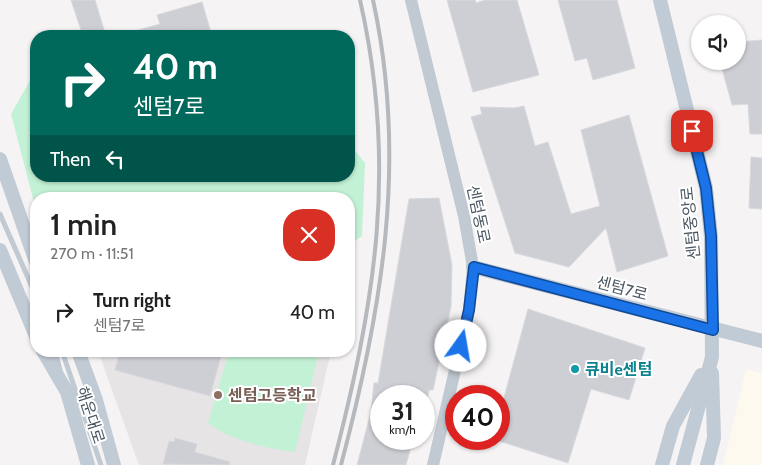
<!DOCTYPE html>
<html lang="en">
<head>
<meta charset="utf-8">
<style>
	:root { --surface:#fff; --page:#f6f6f6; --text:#222; --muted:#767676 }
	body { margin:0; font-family:Cabin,"Noto Sans KR",sans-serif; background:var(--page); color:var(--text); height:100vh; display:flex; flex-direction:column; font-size:19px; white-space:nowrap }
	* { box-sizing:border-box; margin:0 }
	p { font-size:16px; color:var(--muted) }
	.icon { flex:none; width:28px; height:28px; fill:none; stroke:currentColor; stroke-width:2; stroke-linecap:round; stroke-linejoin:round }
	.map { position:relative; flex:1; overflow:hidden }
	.panel { position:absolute; left:30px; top:192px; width:325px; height:165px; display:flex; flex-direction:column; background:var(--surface); border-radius:20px; box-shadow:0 1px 4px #0004 }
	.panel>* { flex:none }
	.banner { position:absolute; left:30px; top:30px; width:325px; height:152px; border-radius:20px; box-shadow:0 1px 4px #0004; background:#00695c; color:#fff; overflow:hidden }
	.fabs { position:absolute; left:691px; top:15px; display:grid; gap:10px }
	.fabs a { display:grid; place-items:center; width:55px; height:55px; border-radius:50%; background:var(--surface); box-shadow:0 1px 4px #0004; font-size:25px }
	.speed { position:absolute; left:370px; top:385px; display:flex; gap:10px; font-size:25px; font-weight:700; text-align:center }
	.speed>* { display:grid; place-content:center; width:65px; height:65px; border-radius:50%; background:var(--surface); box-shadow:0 1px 4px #0004; line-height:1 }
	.speed small { font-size:12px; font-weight:400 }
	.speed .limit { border:8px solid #d22; background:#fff; color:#111 }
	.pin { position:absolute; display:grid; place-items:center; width:42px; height:42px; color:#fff; margin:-21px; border-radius:10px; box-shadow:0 2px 8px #0006 }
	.me { position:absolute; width:55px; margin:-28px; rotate:13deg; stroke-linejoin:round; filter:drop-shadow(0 0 4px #0008) }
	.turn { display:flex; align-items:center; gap:18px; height:105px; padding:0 20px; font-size:22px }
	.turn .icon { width:65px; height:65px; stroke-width:2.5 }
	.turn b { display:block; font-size:35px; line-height:42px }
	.then { display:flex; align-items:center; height:48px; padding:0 20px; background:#0003; gap:10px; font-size:19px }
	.round { display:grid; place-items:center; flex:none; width:52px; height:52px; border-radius:20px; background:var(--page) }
	.head { display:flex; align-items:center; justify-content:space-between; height:85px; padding:0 20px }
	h1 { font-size:30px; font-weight:600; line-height:38px }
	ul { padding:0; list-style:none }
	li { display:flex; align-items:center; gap:15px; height:70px; padding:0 20px }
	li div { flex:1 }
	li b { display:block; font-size:19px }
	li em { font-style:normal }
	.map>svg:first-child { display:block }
</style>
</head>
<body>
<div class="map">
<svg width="762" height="465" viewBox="0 0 762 465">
	<rect width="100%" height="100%" fill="#f5f3f3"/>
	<!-- commercial -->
	<path fill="#fdf9ef" d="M746 369 762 373V465H723Z"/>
	<!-- education -->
	<path fill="#e6e4e5" d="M98 351H331L305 465H139Z"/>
	<!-- green -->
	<g fill="#c3f1d5">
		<path d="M36 70V176H349V143L365 163 362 236 349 245V199H36V210L11 114Z"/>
		<path d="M229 351H319L295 452C270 449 228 440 208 423Z"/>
	</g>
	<!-- building -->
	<g fill="#cdcfd5" stroke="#d7d9de">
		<path d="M71 0H95L106 36H83Z"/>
		<path d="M447 0H475L476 3 485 0H517L539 75 473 92Z"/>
		<path d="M558 0H617L635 68 593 80 587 58 575 61Z"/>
		<path d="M202 2 212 36H189L187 30 165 36H129L128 33 160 24 157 15Z"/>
		<path d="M762 40V134H750L748 104 732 105 720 61H738V42Z"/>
		<path d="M524 106 535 146 548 142 571 214 600 206 581 130 629 115 668 256 617 272 606 228 569 267 515 253 471 117 482 114 480 107 514 108Z"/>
		<path d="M751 157 762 158V209L749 208Z"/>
		<path d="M439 198 452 265 451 306 433 390H429L428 396H381V439H413L406 465H357L371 412 374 383H378L409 199Z"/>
		<path d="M528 309 645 348 629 400 591 389 568 463 499 441V416Z"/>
		<path d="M120 351H205L221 356 210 396 115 370Z"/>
		<path d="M175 438 197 444 195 452 230 462 229 465 163 464 169 441 174 442Z"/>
	</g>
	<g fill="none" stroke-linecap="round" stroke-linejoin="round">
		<!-- service -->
		<g stroke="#c1cad2" stroke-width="5">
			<path d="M0 214 36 296"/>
			<path d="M55 351 60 370"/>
			<path d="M62 351 101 465"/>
		</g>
		<!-- tertiary -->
		<path stroke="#c1cad2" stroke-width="12" d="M411 0 464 216 473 267 469 310 433 465"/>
		<!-- secondary -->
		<g stroke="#c1cbd6" stroke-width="14">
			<path d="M660 0 706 188 711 237 712 357 683 465"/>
			<path d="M0 159 36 262"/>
			<path d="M0 250 36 336"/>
			<path d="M473 267 762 341"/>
			<path d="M43 351 67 392 88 465"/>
			<path d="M78 351 96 400 114 465"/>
			<path d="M662 465 673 426 701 375"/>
			<path d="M707 465 714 438 712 373"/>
		</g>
		<!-- rail -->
		<g stroke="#b5b8bd" stroke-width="4">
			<path d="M333 465C375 303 398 167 360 0"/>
			<path d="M341 465C382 310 408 160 373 0"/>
		</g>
	</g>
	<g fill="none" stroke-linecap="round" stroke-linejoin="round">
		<!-- route casing -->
		<g stroke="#114b97" stroke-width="12">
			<path id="route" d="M461 346 469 310 474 267 713 330 711 236 706 188 692 131"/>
		</g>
		<!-- route -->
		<use href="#route" stroke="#1a73e8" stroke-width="9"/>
	</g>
	<!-- markers -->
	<circle fill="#0f9aa8" stroke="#fff" stroke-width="2" cx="575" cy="369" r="5"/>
	<circle fill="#8d6e63" stroke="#fff" stroke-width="2" cx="218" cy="395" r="5"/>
	<g text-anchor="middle" stroke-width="4" stroke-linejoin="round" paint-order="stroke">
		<!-- street labels -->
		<g font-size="16" fill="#4a5661" stroke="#fff">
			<text transform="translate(479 214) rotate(78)" y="6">센텀동로</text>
			<text transform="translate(690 223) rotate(-96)" y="6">센텀중앙로</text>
			<text transform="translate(622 288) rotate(15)" y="6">센텀7로</text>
			<text transform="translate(91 415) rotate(72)" y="6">해운대로</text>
		</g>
		<!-- culture labels -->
		<g font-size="16" font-weight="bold" fill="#0d838f" stroke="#fff" text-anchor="start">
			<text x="585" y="375">큐비e센텀</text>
		</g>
		<!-- education labels -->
		<g font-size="16" font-weight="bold" fill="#785e54" stroke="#fff" text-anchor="start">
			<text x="228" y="401">센텀고등학교</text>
		</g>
	</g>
</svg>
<div class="fabs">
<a><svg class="icon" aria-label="sound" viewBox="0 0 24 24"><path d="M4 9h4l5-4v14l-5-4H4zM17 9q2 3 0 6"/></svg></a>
</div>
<div class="speed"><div>31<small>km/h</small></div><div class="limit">40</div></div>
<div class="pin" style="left:692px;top:131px;background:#d93025"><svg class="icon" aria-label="arrive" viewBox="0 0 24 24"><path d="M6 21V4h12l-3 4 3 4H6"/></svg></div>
<svg class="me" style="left:461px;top:346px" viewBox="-20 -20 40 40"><circle r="19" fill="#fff"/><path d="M0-13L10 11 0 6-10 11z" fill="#1a73e8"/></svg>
<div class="banner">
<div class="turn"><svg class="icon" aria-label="right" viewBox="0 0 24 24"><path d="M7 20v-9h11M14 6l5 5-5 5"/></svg><div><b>40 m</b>센텀7로</div></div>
<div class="then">Then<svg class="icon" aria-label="left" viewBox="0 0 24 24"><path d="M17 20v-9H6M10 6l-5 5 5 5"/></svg></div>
</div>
<section class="panel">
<div class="head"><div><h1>1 min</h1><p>270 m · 11:51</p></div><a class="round" style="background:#d93025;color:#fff"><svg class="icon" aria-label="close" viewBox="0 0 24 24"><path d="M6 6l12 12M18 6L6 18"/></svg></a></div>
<ul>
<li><svg class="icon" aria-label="right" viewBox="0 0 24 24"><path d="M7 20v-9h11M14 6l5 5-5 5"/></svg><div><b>Turn right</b><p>센텀7로</p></div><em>40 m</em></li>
</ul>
</section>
</div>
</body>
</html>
